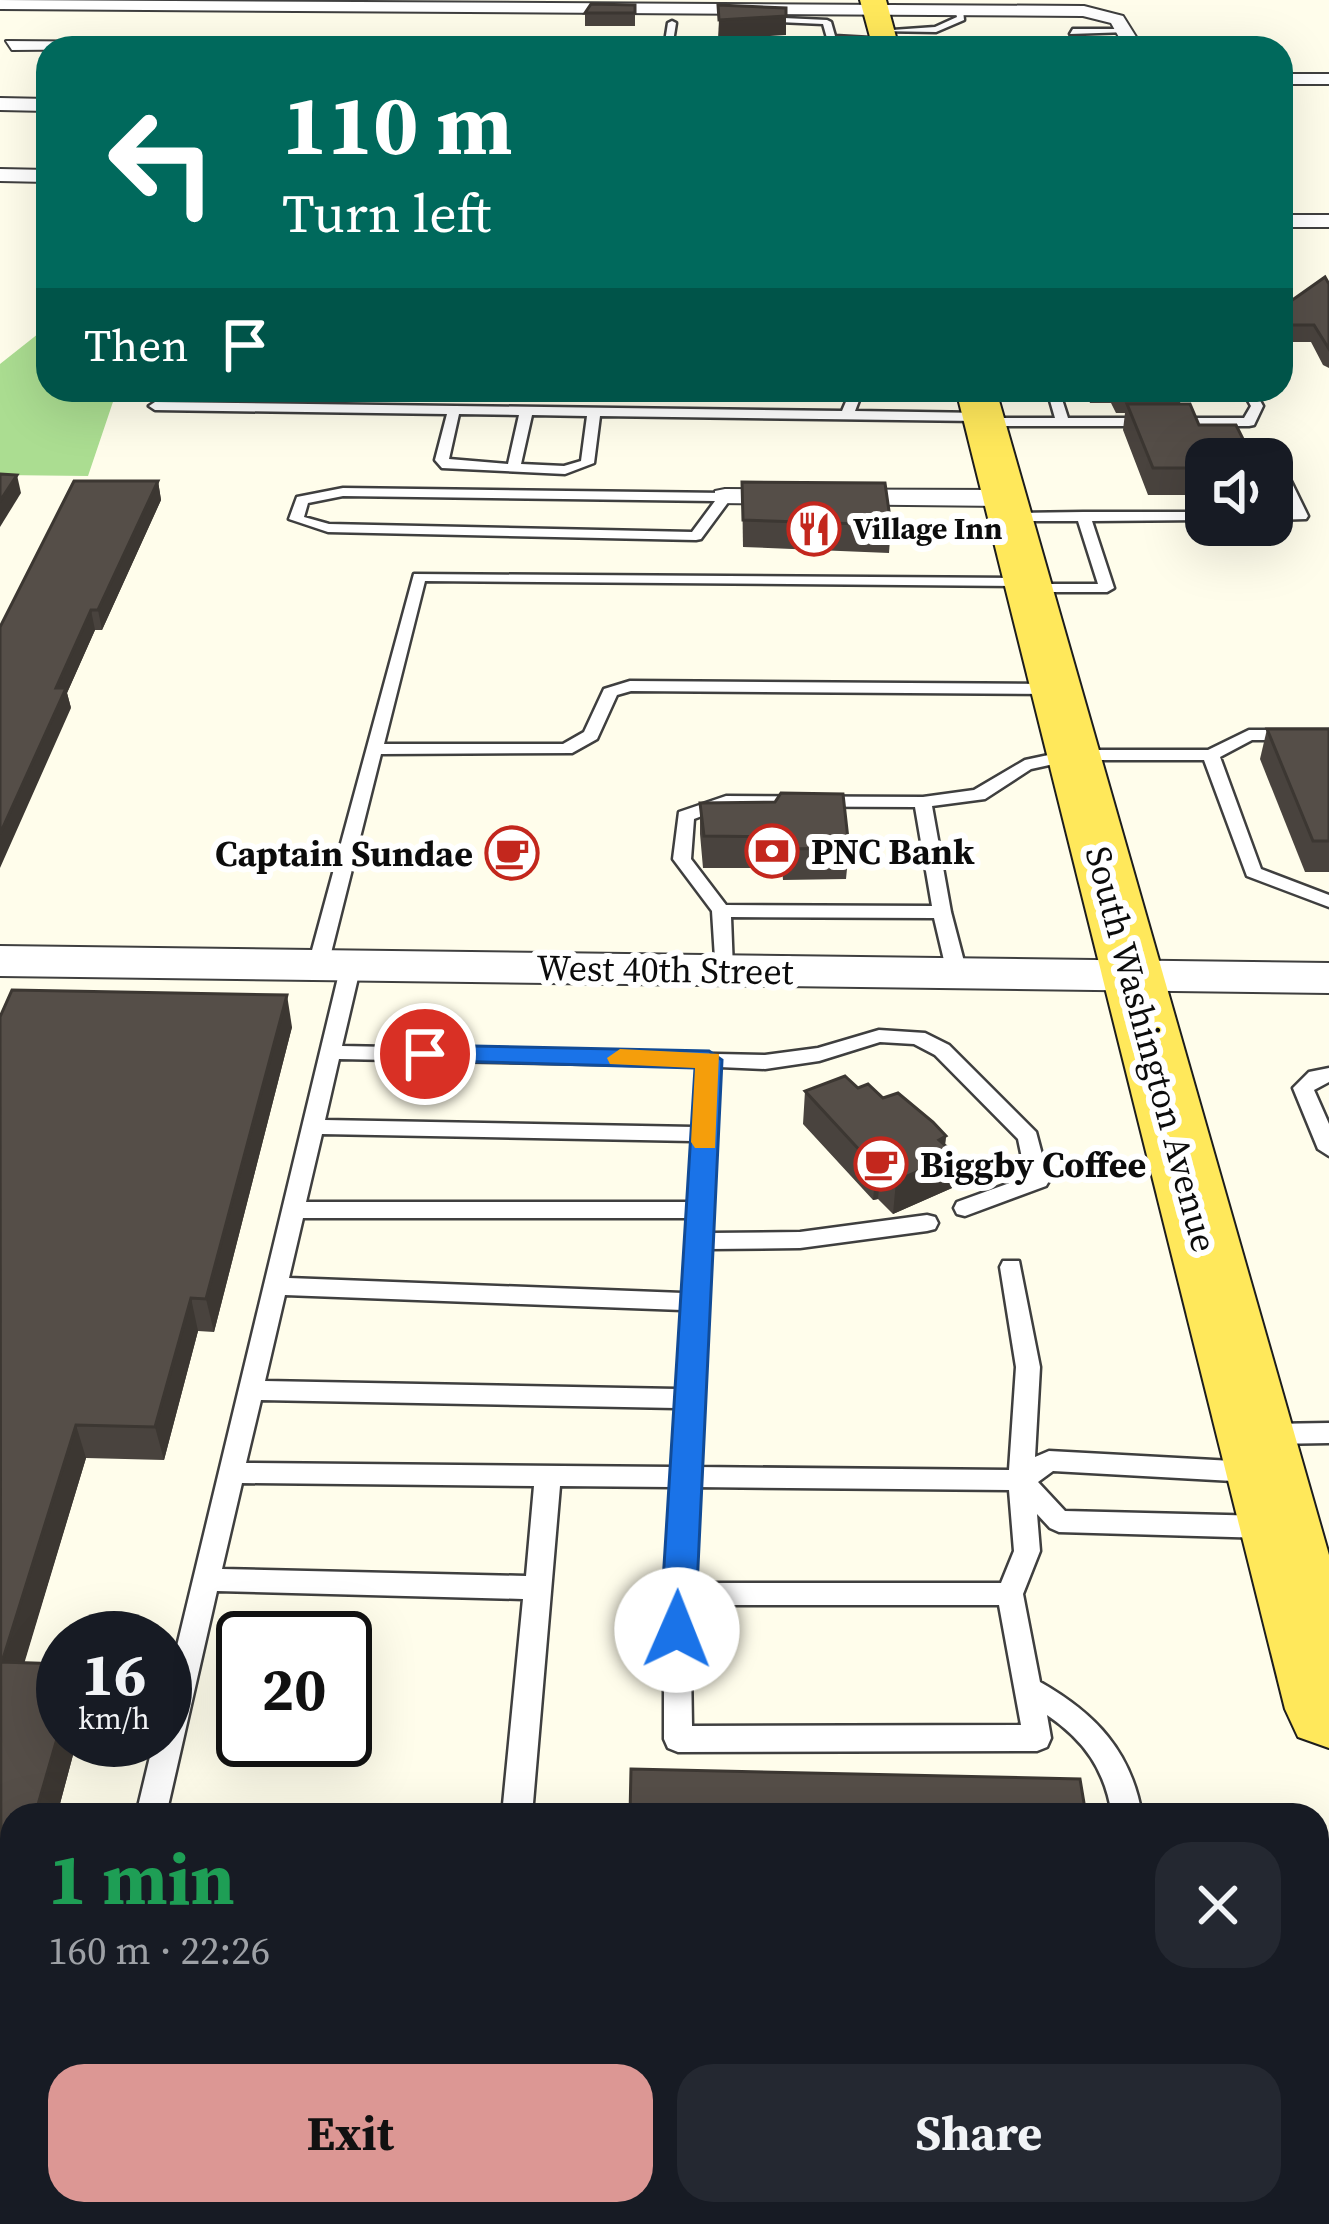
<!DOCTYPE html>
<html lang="en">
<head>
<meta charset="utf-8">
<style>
	:root { --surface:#171b24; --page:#242831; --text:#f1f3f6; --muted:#9ea1a6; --accent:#dc9794 }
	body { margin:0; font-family:"Source Serif 4",serif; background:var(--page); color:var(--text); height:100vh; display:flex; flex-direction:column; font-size:45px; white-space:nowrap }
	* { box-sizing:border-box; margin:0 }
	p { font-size:39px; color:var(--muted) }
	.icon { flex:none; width:66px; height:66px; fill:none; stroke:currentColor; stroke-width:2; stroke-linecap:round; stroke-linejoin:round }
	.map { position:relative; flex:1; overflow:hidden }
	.panel { position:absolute; left:0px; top:1803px; width:1329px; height:423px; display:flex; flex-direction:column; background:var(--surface); border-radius:36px 36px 0 0; box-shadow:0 12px 48px #0002 }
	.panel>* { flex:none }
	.hud { position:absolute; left:36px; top:36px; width:1257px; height:366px; border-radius:36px; box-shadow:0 12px 48px #0002; background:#00695c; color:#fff; overflow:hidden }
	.fabs { position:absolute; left:1185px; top:438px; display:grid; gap:24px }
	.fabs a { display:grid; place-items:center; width:108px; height:108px; border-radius:24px; background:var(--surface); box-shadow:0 12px 48px #0002; font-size:60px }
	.speed { position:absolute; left:36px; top:1611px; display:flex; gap:24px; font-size:60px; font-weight:700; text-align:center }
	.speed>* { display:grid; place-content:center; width:156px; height:156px; border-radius:50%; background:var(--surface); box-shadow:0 12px 48px #0002; line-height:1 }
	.speed small { font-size:30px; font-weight:400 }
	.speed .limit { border:6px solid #111; border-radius:18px; background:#fff; color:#111 }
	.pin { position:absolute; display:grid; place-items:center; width:102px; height:102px; color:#fff; margin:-51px; border:6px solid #fff; border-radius:50%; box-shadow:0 3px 12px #0007 }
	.me { position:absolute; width:132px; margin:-66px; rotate:1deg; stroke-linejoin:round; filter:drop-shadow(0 0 9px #0008) }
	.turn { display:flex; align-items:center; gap:42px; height:252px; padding:0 48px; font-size:54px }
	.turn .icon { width:156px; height:156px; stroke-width:2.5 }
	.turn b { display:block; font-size:84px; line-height:102px }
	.then { display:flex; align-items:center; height:114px; padding:0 48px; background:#0003; gap:24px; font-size:45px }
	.round { display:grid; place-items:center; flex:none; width:126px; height:126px; border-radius:36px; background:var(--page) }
	.overview { display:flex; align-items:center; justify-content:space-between; height:204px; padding:0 48px }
	h1 { font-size:72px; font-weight:700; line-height:90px; color:#1e9e55 }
	.button { display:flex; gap:24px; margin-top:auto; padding:24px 48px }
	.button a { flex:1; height:138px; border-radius:36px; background:var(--accent); color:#111; font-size:48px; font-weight:700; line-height:138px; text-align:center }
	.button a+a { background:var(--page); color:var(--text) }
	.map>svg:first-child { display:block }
</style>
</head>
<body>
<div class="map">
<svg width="1329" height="2224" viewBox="0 0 1329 2224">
	<rect width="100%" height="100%" fill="#fffdeb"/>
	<!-- forest -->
	<path fill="#abdd91" d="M48 326V390H117L88 476 0 475V364Z"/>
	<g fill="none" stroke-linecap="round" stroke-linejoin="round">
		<!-- service casing -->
		<g stroke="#3f3f3f" stroke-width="5">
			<g id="service">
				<path d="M959 8 963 10 964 20 936 32 878 31 935 27 957 17 955 10Z"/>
				<path d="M762 17 827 20 831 22 835 36 888 39 831 41 827 38 823 24 759 21Z"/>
				<path d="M672 21 676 23 672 48H664L668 23Z"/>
				<path d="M1073 29H1124L1128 32 1070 34Z"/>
				<path d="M851 390H863L855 411 982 413 988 418H1055L1047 390H1059L1068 418H1244L1251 406 1242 390H1254L1263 406 1254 425 1249 426H984L978 421 600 416 594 463 565 474 442 468 435 460 447 414 155 410 149 406 155 402 842 411ZM459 414 519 415 508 464 449 459ZM532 415 587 416 581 461 564 466 521 464Z"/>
				<path d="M1276 472 1288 475 1308 516 1306 519 1272 520V512H1292L1274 475Z"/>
				<path d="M343 488 725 493 732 497 701 539 696 540 328 532 289 519 297 497ZM343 496 715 501 692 532 329 524 304 517 308 503Z"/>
				<path d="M1083 512H1206V520L1092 521 1114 588 1107 592H1028L1023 591 1022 586 425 581 384 744H563L584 732 604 689 630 681 1055 684 1063 689 1055 694 631 691 617 695 597 739 572 753 381 754 328 965 318 971 308 965 414 574 1026 578 1031 579 1032 584H1098L1078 521H1009L1002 517 1009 513Z"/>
				<path d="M1249 730H1329V740H1252L1220 757 1261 869 1329 895V907L1247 876 1204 760H1072L1031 769 985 799 932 806 951 912 967 973 957 979 947 973 934 918 731 917 733 970 723 976 716 974 712 911 673 859 679 812 726 796 923 797 974 790 1025 760 1072 750H1208ZM728 806 915 807 932 906 726 905 691 859 694 819Z"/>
				<path d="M351 959 361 965 342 1046 765 1055 818 1048 879 1030 925 1033 949 1045 1036 1132 1049 1181 1046 1186 965 1216 957 1214 954 1208 957 1202 1026 1177 1018 1139 935 1055 914 1044 880 1042 819 1061 765 1069 719 1067 710 1233 800 1232 927 1215 935 1217 938 1223 935 1229 927 1231 800 1248 709 1249 697 1467 1009 1470 1016 1367 1000 1267 1003 1261H1019L1040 1367 1035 1457 1049 1451 1251 1462 1260 1465 1264 1472 1260 1479 1251 1482 1053 1471 1038 1482 1065 1511 1266 1516 1275 1519 1279 1527 1275 1535 1266 1538 1059 1532 1050 1528 1037 1514 1040 1551 1023 1594 1040 1682C1096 1714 1131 1751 1142 1815H1112C1105 1770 1085 1741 1047 1715L1051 1738 1047 1747 1037 1751 678 1752 668 1748 664 1739V1594L671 1487 560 1486 532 1815H502L523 1599 217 1591 166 1815H136L154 1740H165V1696L341 965ZM339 1059 698 1066 694 1127 325 1120ZM322 1134 693 1141 689 1202H306ZM303 1218H688L683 1293 289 1278ZM285 1295 682 1310 677 1389 265 1381ZM261 1400 676 1408 672 1467 246 1463ZM242 1483 534 1486 526 1576 222 1569ZM696 1487 1009 1490 1014 1551 1001 1583H691ZM690 1605H999L1021 1725 692 1726Z"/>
				<path d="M1329 1068V1082L1314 1090 1329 1124V1156L1318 1149 1293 1088 1309 1072Z"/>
				<path d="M1329 1423V1443L1268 1444 1259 1441 1256 1434 1259 1427 1268 1424Z"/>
				<rect x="0" y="2055" width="12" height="32"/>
				<rect x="1317" y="2083" width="12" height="32"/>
			</g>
		</g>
		<!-- minor casing -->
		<g stroke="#3f3f3f" stroke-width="4">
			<g id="minor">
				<path d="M0 0 1084 6 1123 16 1143 48H1125L1111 23 1083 16 0 9Z"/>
				<path d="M6 41 261 43 270 48 12 50Z"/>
				<rect x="1281" y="74" width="48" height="10"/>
				<path d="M0 98 48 99V111L0 110Z"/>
				<path d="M0 169 48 170V182L0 181Z"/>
				<rect x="1281" y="215" width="48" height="12"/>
				<path d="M725 489 1004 490 1018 498 1004 506 715 503V491Z"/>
			</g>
		</g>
		<!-- tertiary casing -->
		<g stroke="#3f3f3f" stroke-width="4">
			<path id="tertiary" d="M0 946 1329 963V993L0 976Z"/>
		</g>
		<!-- primary casing -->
		<g stroke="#1d1d1d" stroke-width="4">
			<g id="primary">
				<path d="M860 0H886L899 48H873Z"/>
				<path d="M956 390H996L1329 1555V1748L1298 1737 1285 1709Z"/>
			</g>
		</g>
		<!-- service -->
		<use href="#service" fill="#fff" fill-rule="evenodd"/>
		<!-- minor -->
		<use href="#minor" fill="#fff" fill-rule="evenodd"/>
		<!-- tertiary -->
		<use href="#tertiary" fill="#fff" fill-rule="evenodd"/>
		<!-- primary -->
		<use href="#primary" fill="#ffe85b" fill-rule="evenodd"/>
	</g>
	<!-- wall -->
	<g fill="#49433e">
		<path d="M635 5V26H585V13Z"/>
		<path d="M1329 284V368L1323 365 1311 342H1281V308Z"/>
		<path d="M723 390H803V392Z"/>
		<path d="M1085 390H1182L1180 404 1206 459V495H1148L1123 430 1125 413H1116L1111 403H1090Z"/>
		<path d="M158 481 161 500 102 630H95L67 693 71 708 0 627Z"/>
		<path d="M742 482 891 525 889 553 743 547Z"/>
		<path d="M1267 729H1329V872H1305L1260 759Z"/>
		<path d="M700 803 849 848 846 879 783 880 782 868H703L700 834Z"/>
		<path d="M0 1017 292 1027 214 1332 198 1331 164 1460 86 1458 24 1662 63 1740H85H77L57 1815H12V2003H0Z"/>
		<path d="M858 1088 883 1098 946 1136 945 1145 952 1188 893 1214 878 1199 873 1200 803 1124 805 1091Z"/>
	</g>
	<!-- shaded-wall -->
	<g fill="#3c3732">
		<path d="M786 16V35L718 39 719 20Z"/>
		<path d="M17 475 21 493 0 527V501Z"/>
		<path d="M158 481 161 500 102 630 98 610Z"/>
		<path d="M91 610 95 630 67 693 71 708 0 868V834L56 688Z"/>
		<path d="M287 995 292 1027 214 1332 206 1299Z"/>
		<path d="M946 1136 943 1161 956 1155 952 1188 893 1214 896 1181 939 1140Z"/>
		<path d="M881 1166 878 1199 873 1200 876 1168Z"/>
		<path d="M191 1298 198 1331 164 1460 155 1427Z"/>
		<path d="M76 1425 86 1458 15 1694 2 1662Z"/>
		<path d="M63 1718V1740H77L57 1815H35Z"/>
		<path d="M12 1934V1997L1 1974Z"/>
	</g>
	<!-- building -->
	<g fill="#554e48" stroke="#3c3732" stroke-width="3">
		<path d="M591 4 635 5V13H585Z"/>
		<path d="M718 5 786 8V16L719 20Z"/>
		<path d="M1325 277 1329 284V349L1314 325H1281V308Z"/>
		<rect x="1119" y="390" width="63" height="1"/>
		<path d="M1127 404H1190L1199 425H1236L1253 459H1206V468H1153Z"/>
		<path d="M0 474 17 475 0 501Z"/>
		<path d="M74 481H158L98 610H91L56 688H66L0 834V627Z"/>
		<path d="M742 482 885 483 891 525 743 520Z"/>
		<path d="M1267 729H1329V841H1313Z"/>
		<path d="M781 793 843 794 849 848 784 849 783 837 704 836 700 803 775 802Z"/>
		<path d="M12 990 287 995 206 1299 191 1298 155 1427 76 1425 2 1662 63 1664V1718L35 1815H12V1897L10 1904H12V1934L1 1974 0 1017Z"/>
		<path d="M845 1076 858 1088 868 1084 883 1098 898 1093 933 1122 946 1136 939 1140 956 1155 896 1181 881 1166 876 1168 805 1091Z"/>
		<path d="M631 1769 1080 1779 1086 1815H630Z"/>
	</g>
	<!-- route -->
	<path fill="#1a73e8" stroke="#114b97" stroke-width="3" d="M425 1045 709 1051 722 1060 695 1630 690 1641 677 1645 665 1641 660 1630 695 1068 415 1060 412 1054Z"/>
	<!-- slow -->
	<path fill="#f59e0b" d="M620 1049 719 1054 715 1148H695L691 1142 695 1068 610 1064 607 1058Z"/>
	<!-- icons -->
	<defs>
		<g id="restaurant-ring" transform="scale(2.7)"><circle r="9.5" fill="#fff" stroke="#c3271d" stroke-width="1.5"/><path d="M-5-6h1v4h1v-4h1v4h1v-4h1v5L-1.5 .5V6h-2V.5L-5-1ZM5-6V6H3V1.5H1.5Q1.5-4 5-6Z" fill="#c3271d"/></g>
		<g id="bank-ring" transform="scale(2.7)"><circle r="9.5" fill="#fff" stroke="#c3271d" stroke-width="1.5"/><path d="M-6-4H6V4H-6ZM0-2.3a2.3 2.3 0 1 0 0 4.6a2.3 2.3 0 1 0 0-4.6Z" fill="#c3271d"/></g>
		<g id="cafe-ring" transform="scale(2.7)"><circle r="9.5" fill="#fff" stroke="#c3271d" stroke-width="1.5"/><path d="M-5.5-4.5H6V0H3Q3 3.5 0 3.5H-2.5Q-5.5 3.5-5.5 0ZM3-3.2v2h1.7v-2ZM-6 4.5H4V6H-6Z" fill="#c3271d"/></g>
	</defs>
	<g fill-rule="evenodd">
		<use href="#restaurant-ring" x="814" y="529"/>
		<use href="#bank-ring" x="772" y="851"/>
		<use href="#cafe-ring" x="512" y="853"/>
		<use href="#cafe-ring" x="881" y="1164"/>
	</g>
	<g text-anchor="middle" stroke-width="12" stroke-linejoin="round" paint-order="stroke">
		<!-- far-poi labels -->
		<g font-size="30" font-weight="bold" fill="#0c0c0c" stroke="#fff" text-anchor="start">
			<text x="853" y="539">Village Inn</text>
		</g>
		<!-- poi labels -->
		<g font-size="36" font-weight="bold" fill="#0c0c0c" stroke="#fff" text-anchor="start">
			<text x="811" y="864">PNC Bank</text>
			<text x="473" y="866" text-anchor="end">Captain Sundae</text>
			<text x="920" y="1177">Biggby Coffee</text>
		</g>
		<!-- street labels -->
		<g font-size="36" fill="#0c0c0c" stroke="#fff">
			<text transform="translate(665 969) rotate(1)" y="13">West 40th Street</text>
			<text transform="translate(1152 1049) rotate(75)" y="13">South Washington Avenue</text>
		</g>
	</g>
</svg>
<div class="fabs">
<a><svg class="icon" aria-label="sound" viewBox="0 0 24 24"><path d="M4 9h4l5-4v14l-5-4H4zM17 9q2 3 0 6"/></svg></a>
</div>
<div class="speed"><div>16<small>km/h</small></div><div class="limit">20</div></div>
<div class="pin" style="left:425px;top:1054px;background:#d93025"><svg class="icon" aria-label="arrive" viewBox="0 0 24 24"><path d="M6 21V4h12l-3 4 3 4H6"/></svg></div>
<svg class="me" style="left:677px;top:1630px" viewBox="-20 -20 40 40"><circle r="19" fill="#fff"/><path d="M0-13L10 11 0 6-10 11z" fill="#1a73e8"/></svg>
<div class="hud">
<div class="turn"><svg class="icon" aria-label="left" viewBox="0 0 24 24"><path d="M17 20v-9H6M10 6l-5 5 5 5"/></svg><div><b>110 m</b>Turn left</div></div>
<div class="then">Then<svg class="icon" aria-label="arrive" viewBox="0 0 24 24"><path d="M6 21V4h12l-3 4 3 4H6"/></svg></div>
</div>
<section class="panel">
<div class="overview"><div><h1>1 min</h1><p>160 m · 22:26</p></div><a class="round"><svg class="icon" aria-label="close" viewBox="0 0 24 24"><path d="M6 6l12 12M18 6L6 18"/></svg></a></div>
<div class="button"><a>Exit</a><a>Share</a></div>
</section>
</div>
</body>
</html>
